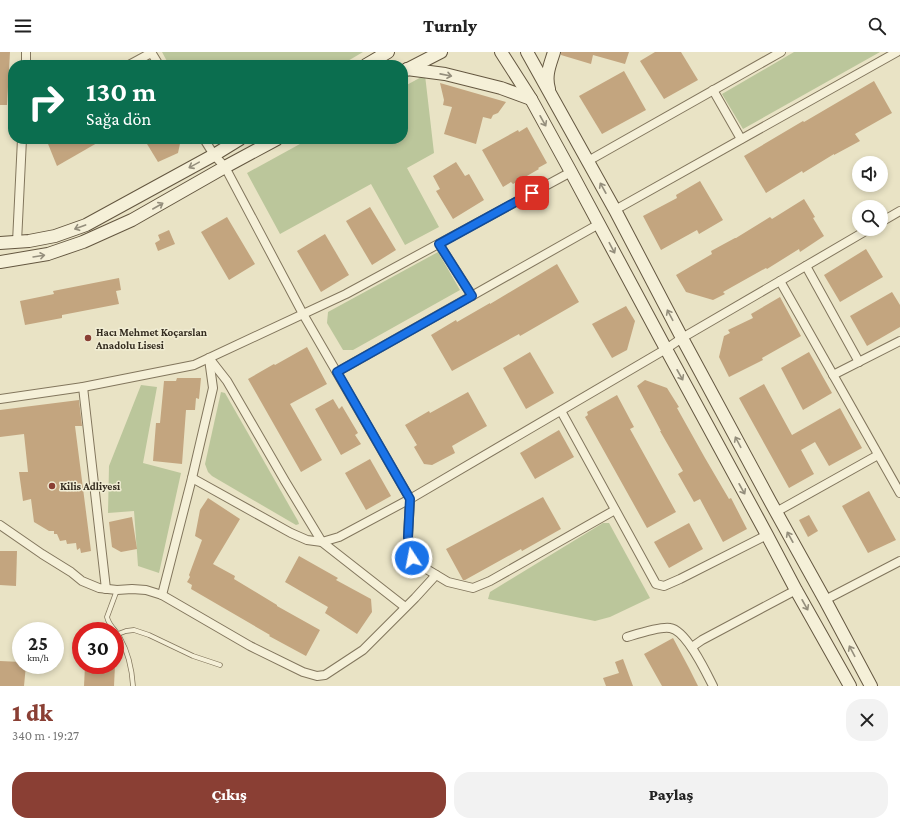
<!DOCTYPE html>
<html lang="tr">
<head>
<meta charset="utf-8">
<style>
	:root { --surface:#fff; --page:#f2f2f2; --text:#222; --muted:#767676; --accent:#8a3f34 }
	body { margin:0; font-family:"Crimson Pro",serif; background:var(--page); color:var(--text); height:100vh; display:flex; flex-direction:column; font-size:15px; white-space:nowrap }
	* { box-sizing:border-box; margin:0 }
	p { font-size:13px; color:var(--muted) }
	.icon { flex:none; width:22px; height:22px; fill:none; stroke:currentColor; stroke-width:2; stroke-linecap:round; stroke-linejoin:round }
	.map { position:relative; height:634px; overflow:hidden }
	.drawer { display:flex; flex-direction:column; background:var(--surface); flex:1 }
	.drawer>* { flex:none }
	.guide { position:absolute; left:8px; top:8px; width:400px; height:84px; border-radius:16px; box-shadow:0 2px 6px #0003; background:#0b6e4f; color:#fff; overflow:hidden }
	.tools { position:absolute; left:852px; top:104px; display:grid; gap:8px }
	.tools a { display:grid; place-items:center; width:36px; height:36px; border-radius:50%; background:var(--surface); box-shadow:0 2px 6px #0003; font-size:20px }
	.speed { position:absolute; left:12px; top:570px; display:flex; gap:8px; font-size:20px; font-weight:700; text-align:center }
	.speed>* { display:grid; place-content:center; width:52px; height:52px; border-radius:50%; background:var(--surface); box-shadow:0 2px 6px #0003; line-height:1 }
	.speed small { font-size:10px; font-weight:400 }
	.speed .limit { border:6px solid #d22; background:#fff; color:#111 }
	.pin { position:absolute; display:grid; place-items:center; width:34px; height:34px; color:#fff; margin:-17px; border-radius:8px; box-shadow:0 2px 6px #0006 }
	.me { position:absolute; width:44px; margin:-22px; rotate:349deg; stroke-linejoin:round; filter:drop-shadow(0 0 3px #0008) }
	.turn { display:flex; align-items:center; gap:14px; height:84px; padding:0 12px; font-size:18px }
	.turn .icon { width:52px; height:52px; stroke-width:2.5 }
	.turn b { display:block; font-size:28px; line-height:34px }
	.round { display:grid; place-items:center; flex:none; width:42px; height:42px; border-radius:16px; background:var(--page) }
	.head { display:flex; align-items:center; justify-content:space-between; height:68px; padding:0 12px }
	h1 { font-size:24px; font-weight:800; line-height:30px; color:var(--accent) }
	.primary-button { display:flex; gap:8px; margin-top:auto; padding:8px 12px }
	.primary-button a { flex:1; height:46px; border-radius:16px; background:var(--accent); color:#fff; font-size:16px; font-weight:800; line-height:46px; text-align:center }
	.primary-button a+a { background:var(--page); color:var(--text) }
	header { display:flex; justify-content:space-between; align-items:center; height:52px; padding:0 12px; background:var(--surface); font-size:18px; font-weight:800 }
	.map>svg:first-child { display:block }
</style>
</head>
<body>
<header><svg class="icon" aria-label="menu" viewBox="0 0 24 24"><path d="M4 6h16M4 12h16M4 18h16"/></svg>Turnly<svg class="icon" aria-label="search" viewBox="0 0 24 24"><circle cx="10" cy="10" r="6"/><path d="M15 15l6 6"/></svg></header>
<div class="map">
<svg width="900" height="634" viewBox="0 0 900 634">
	<rect width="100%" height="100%" fill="#e9e3c5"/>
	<!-- green -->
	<g fill="#bbc69b">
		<path d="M162 0H363L341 13H169Z"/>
		<path d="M794 0H880L743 77 722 42Z"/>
		<path d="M425 23 434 101 407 116 439 175 405 193 371 132 280 182 247 121 309 87H403V35Z"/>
		<path d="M438 200 460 238 353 298H343L327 271 328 260Z"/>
		<path d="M141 333 157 335 143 411 181 421 159 521 138 514 134 459 108 461 109 414Z"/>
		<path d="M221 340 225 341 298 469 299 472 296 473 212 424 208 420 205 412Z"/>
		<path d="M603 471H609L650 546 610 565 595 569 488 547 490 540Z"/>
	</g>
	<!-- building -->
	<g fill="#c3a57f">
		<path d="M0 0H10L7 53H0Z"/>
		<path d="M561 0H629L625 12 593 3 591 12 561 3Z"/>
		<path d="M655 0H681L698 28 664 47 640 9Z"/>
		<path d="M624 19 646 58 602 82 579 44Z"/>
		<path d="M874 29 892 61 855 82 860 89 834 103V102L803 121 802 119 766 141 744 104 803 69 804 70Z"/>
		<path d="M440 31 506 50 498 61 493 63 491 67 483 65 476 92 444 82 452 55 443 53 444 48Z"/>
		<path d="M527 75 547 111 538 116 539 117 513 132 511 130 503 135 482 98 518 78 519 80Z"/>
		<path d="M46 87H104L57 114Z"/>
		<path d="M144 87H181L178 101 158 110Z"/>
		<path d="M456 110 465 124 469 122 484 148 453 167 436 139 440 137 433 124Z"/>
		<path d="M700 129 723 168 699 182 697 178 661 198 643 164 677 146 676 143Z"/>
		<path d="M804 147 815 165 813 166 824 184 800 200 799 197 767 217 766 216 723 240 725 242 713 248 686 240 676 223 712 202 711 199 735 186H736L770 165 772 167Z"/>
		<path d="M370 155 396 198 372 213 346 169Z"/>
		<path d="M227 165 255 212 229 228 201 180Z"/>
		<path d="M169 178 175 192 158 199 155 191 160 188 158 183Z"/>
		<path d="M325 182 349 223 321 240 297 199Z"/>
		<path d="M866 197 883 225 840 250 824 223Z"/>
		<path d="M557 212 579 250 520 284 519 282 452 319 431 283 456 268 457 270 490 251V252Z"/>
		<path d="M119 226 121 238 116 239 119 252 62 263V266L25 273 20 249 54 242 53 239Z"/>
		<path d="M892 240 900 253V275L867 294 850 264Z"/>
		<path d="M780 245 801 284 762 306 763 308 729 325 719 305 724 284 730 281 728 278 753 266 751 262Z"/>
		<path d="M626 254 635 269 627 298 612 306 592 272Z"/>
		<path d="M307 295 327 332 290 352 322 408 301 420 248 327 274 312 275 313Z"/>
		<path d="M530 300 554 341 526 357 503 316Z"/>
		<path d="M809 300 832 341 803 358 781 316Z"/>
		<path d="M177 326H201L199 347 196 346 195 358H186L182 412 153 409 156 371H160L164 329H176Z"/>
		<path d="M645 328 667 336 679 355 677 356 705 406 729 447 731 446 747 477 723 490 700 447 694 450 678 422 683 419 660 379H661L637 334Z"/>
		<path d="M764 332 792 383 840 356 862 396 829 414 815 390 801 398 814 422 789 436 739 346Z"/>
		<path d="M468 340 487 374 452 394 455 401 432 413 424 412 414 395 417 393 405 373 429 359 430 361Z"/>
		<path d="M617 343 634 375 630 377 676 460 647 476 585 365 588 363 587 360Z"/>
		<path d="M333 347 339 357 342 354 358 381 355 383 361 392 341 403 315 357Z"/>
		<path d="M79 348 82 374H75L91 499 81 501 80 496 77 498 76 491 67 492 66 488 60 489 57 482H54V479H49L34 470 31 447 23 449 19 420H28L24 382 0 385V358Z"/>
		<path d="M559 378 574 405 535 427 520 401Z"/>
		<path d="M370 407 391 444 366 458 345 421Z"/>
		<path d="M869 439 896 488 868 501 842 454Z"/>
		<path d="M543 445 561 477 522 499 521 497 465 528H463L446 497Z"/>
		<path d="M208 446 240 467 213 512 235 524 234 527 277 553V554L320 578 306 604 269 584 270 583 191 537 192 533 187 530 190 525 189 523 202 488 195 484 200 458Z"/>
		<path d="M809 463 818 479 808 485 799 468Z"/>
		<path d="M132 465 137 497 121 500 112 495 109 470Z"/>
		<path d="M689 471 703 497 669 516 654 490Z"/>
		<path d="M0 499H17L16 534 0 533Z"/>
		<path d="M299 504 338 526 336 528 371 547 372 560 357 582 325 561 328 555 285 530Z"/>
		<path d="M673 586 690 618 698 634H662L644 602Z"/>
		<path d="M623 607 633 634H606L603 626 619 621 615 610Z"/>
		<path d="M0 609 21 610V613H26L24 634H0Z"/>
		<path d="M115 613 114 634H84L85 614Z"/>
	</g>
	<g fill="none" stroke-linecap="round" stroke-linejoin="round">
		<!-- lane casing -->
		<g stroke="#82765d" stroke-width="5.5">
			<g id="lane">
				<path d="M117 538 107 565C109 574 116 578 120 586 128 600 132 618 133 634"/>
				<path d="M118 582 126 579 134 578 149 583 193 604 220 613"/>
			</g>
		</g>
		<!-- street casing -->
		<g stroke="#82765d" stroke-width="10">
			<g id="street">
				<path d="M151 0 159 13"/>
				<path d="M26 13V0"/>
				<path d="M129 13 151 1"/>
				<path d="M713 38 741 87"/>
				<path d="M204 87 214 103 225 115 303 262 410 447 408 485 412 505 418 512 448 530 473 536 490 529 615 458"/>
				<path d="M588 109 781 0"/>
				<path d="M615 158 897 0"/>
				<path d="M881 170 900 159"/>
				<path d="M17 190 22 87"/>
				<path d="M439 192 472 244"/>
				<path d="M806 214 859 310"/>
				<path d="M780 229 900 441"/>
				<path d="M209 306 227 329 285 429 322 490 405 555"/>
				<path d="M337 320 599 172"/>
				<path d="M833 323 900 289"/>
				<path d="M83 335 106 537"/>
				<path d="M0 347 83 335 194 313 346 242 571 120"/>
				<path d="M561 359 656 532 664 534 680 527 767 483"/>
				<path d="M192 426 291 481 307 488 322 490 339 485 410 447 666 297 682 286 780 229 869 177"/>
				<path d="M776 460 878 403"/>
				<path d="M0 473 42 502 71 520 82 529 99 536 117 538 132 537 146 538 162 543 250 594 303 620 317 624 325 623 363 598 415 546 436 523"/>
				<path d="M162 543 192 426 213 336 209 307"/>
				<path d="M825 548 900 509"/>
				<path d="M627 585C637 582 661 574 670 576 686 578 706 620 713 634"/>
				<path d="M692 595 702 588 796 538"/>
			</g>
		</g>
		<!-- secondary casing -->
		<g stroke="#645740" stroke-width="14">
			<g id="secondary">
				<path d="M501 0 531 47 571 120 666 297 767 483 796 538 850 634"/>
				<path d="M527 0 615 158 682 286 770 449 825 548 871 634"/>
				<path d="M366 13 388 0"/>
				<path d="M407 17 445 22 501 36 531 47"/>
				<path d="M406 18 441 0"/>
				<path d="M549 37C545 23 550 13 554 0"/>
				<path d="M0 191 29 189 55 184 86 173 214 103 240 87"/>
				<path d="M0 210 48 202 83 190 132 168 225 115 277 87"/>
			</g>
		</g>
		<!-- lane -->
		<use href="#lane" stroke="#f5f0d8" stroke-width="4"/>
		<!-- street -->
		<use href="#street" stroke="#f5f0d8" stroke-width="8"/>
		<!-- secondary -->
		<use href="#secondary" stroke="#f5f0d8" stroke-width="12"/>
	</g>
	<!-- one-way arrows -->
	<defs><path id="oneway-shaft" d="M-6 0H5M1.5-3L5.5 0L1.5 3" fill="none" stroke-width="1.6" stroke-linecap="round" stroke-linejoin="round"/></defs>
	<g stroke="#948e7c">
		<use href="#oneway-shaft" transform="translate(446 23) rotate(11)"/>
		<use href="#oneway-shaft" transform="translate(543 69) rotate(61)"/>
		<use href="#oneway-shaft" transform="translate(194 113) rotate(151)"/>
		<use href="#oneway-shaft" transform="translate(603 136) rotate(-119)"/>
		<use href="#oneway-shaft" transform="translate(158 154) rotate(-30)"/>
		<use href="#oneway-shaft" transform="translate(80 175) rotate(160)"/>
		<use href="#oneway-shaft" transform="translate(612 196) rotate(62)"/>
		<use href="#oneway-shaft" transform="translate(39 204) rotate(-9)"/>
		<use href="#oneway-shaft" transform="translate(670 263) rotate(-118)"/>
		<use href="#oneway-shaft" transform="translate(680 323) rotate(61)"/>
		<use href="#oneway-shaft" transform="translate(738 390) rotate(-118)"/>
		<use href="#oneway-shaft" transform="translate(742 437) rotate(61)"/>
		<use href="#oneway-shaft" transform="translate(790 485) rotate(-119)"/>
		<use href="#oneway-shaft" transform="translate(805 553) rotate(61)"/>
		<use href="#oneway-shaft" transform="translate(852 599) rotate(-118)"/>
	</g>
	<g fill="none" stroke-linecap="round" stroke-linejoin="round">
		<!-- route casing -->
		<g stroke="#114b97" stroke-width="10">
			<path id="route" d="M412 506 408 485 410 447 337 320 472 244 439 192 532 141"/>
		</g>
		<!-- route -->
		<use href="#route" stroke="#1a73e8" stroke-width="7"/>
	</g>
	<!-- markers -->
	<g fill="#8a3f34" stroke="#f1edd4" stroke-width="1.5">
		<circle cx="88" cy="286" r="4"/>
		<circle cx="52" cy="434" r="4"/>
	</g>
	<g text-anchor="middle" stroke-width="3" stroke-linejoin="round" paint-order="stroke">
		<!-- poi labels -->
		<g font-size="11" font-weight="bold" fill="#342c20" stroke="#f1edd4" text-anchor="start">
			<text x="96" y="284">Hacı Mehmet Koçarslan<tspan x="96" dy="13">Anadolu Lisesi</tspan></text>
			<text x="60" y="438">Kilis Adliyesi</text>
		</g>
	</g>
</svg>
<div class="tools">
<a><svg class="icon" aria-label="sound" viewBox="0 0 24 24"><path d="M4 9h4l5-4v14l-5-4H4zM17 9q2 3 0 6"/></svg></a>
<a><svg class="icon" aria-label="search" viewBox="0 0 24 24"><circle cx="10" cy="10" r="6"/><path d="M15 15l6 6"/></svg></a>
</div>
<div class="speed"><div>25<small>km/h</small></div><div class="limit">30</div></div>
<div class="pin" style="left:532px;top:141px;background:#d93025"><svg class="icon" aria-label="arrive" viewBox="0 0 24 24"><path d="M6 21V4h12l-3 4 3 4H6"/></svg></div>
<svg class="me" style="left:412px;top:506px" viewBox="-20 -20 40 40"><circle r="17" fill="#1a73e8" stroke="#fff" stroke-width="3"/><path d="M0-11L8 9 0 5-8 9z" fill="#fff"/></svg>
<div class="guide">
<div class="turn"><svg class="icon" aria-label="right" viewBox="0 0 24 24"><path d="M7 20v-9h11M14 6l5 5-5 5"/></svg><div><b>130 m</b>Sağa dön</div></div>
</div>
</div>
<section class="drawer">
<div class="head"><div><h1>1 dk</h1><p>340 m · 19:27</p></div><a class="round"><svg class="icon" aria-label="close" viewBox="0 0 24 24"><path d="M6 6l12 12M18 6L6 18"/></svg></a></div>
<div class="primary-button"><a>Çıkış</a><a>Paylaş</a></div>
</section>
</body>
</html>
